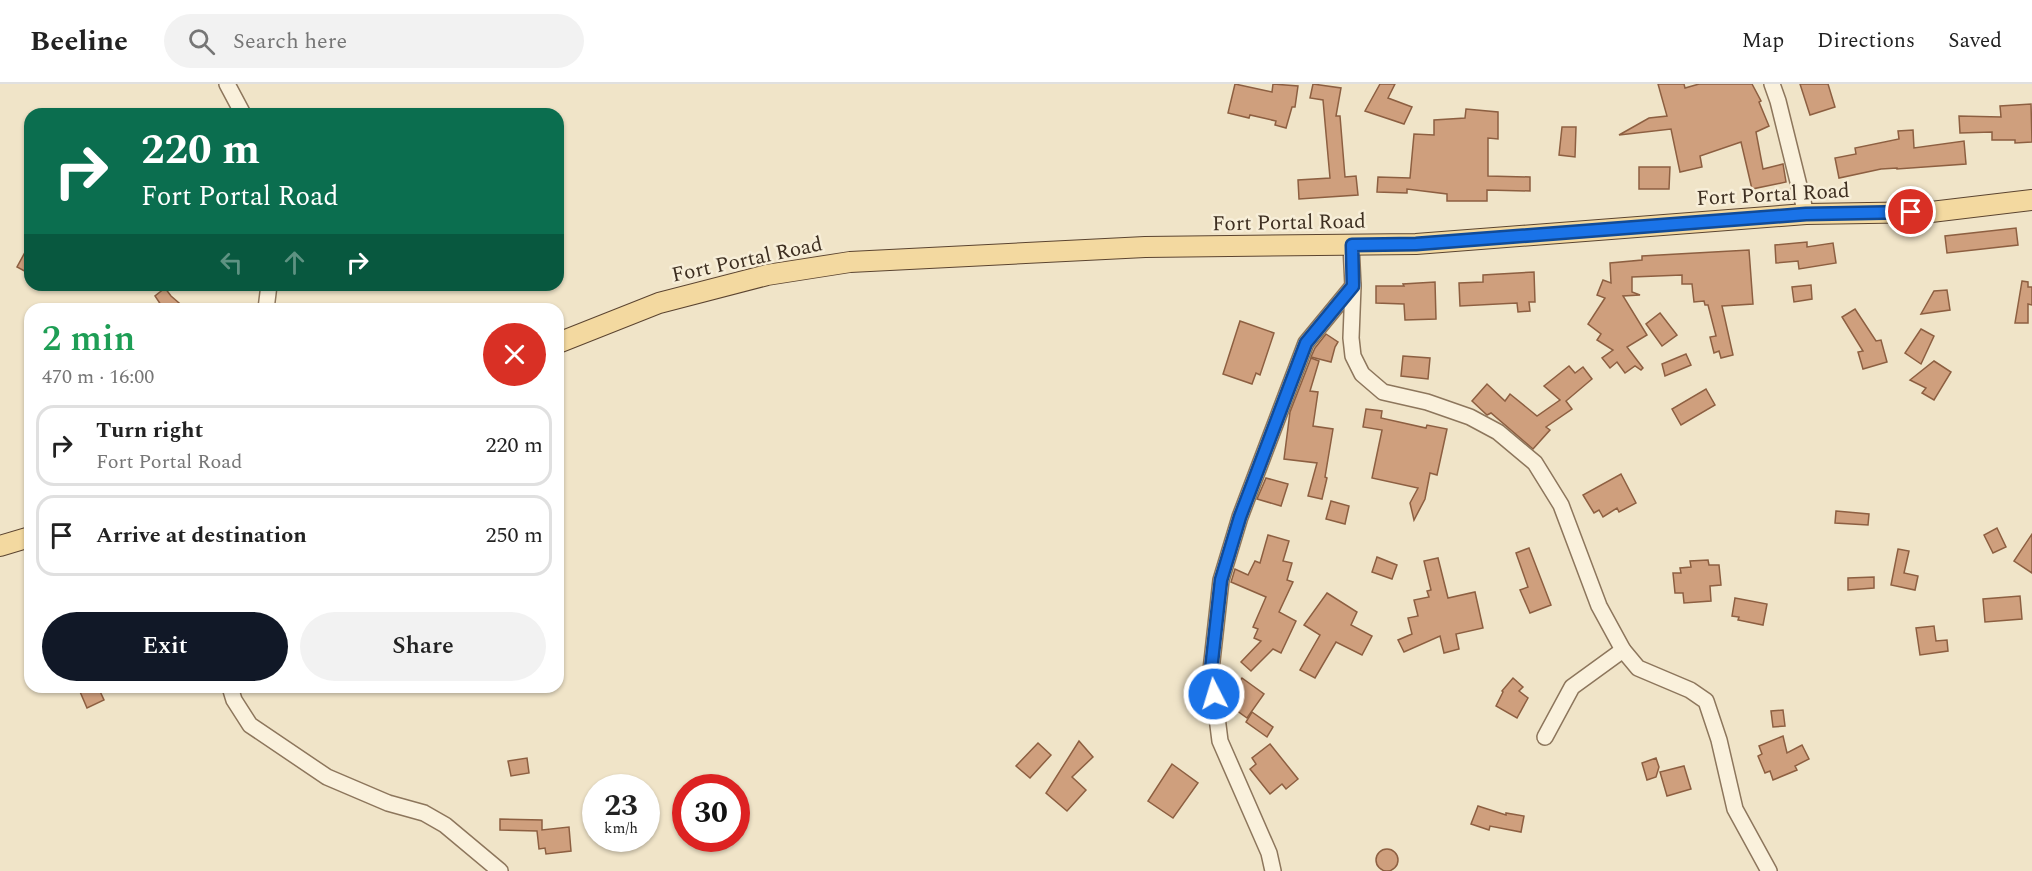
<!DOCTYPE html>
<html lang="en">
<head>
<meta charset="utf-8">
<style>
	:root { --surface:#fff; --page:#f2f2f2; --text:#222; --muted:#767676; --line:#e0e0e0; --accent:#111827 }
	body { margin:0; font-family:Spectral,serif; background:var(--page); color:var(--text); height:100vh; display:flex; flex-direction:column; font-size:22px; white-space:nowrap }
	* { box-sizing:border-box; margin:0 }
	p { font-size:20px; color:var(--muted) }
	.icon { flex:none; width:33px; height:33px; fill:none; stroke:currentColor; stroke-width:2; stroke-linecap:round; stroke-linejoin:round }
	.map { position:relative; flex:1; overflow:hidden }
	.details { position:absolute; left:24px; top:219px; width:540px; height:390px; display:flex; flex-direction:column; background:var(--surface); border-radius:18px; box-shadow:0 2px 4px #0004 }
	.details>* { flex:none }
	.guide { position:absolute; left:24px; top:24px; width:540px; height:183px; border-radius:18px; box-shadow:0 2px 4px #0004; background:#0b6e4f; color:#fff; overflow:hidden }
	.speed { position:absolute; left:582px; top:690px; display:flex; gap:12px; font-size:30px; font-weight:700; text-align:center }
	.speed>* { display:grid; place-content:center; width:78px; height:78px; border-radius:50%; background:var(--surface); box-shadow:0 2px 4px #0004; line-height:1 }
	.speed small { font-size:15px; font-weight:400 }
	.speed .limit { border:9px solid #d22; background:#fff; color:#111 }
	.pin { position:absolute; display:grid; place-items:center; width:51px; height:51px; color:#fff; margin:-26px; border:3px solid #fff; border-radius:50%; box-shadow:0 2px 6px #0007 }
	.me { position:absolute; width:66px; margin:-33px; rotate:355deg; stroke-linejoin:round; filter:drop-shadow(0 0 4px #0008) }
	.turn { display:flex; align-items:center; gap:21px; height:126px; padding:0 18px; font-size:27px }
	.turn .icon { width:78px; height:78px; stroke-width:2.5 }
	.turn b { display:block; font-size:42px; line-height:51px }
	.lanes { display:flex; align-items:center; height:57px; padding:0 18px; background:#0003; justify-content:center; gap:30px; direction:ltr }
	.lanes .off { opacity:.35 }
	.round { display:grid; place-items:center; flex:none; width:63px; height:63px; border-radius:32px; background:var(--page) }
	.overview { display:flex; align-items:center; justify-content:space-between; height:102px; padding:0 18px }
	h1 { font-size:36px; font-weight:600; line-height:45px; color:#1e9e55 }
	.cta { display:flex; gap:12px; margin-top:auto; padding:12px 18px }
	.cta a { flex:1; height:69px; border-radius:36px; background:var(--accent); color:#fff; font-size:24px; font-weight:600; line-height:69px; text-align:center }
	.cta a+a { background:var(--page); color:var(--text) }
	ul { padding:0; list-style:none }
	li { display:flex; align-items:center; gap:18px; height:81px; margin:0 12px 9px; padding:0 6px; border:3px solid var(--line); border-radius:18px }
	li div { flex:1 }
	li b { display:block; font-size:22px }
	li em { font-style:normal }
	header { display:flex; align-items:center; gap:36px; box-sizing:border-box; height:84px; padding:0 30px; background:var(--surface); border-bottom:2px solid var(--line) }
	header strong { font-size:28px }
	nav { display:flex; gap:33px; margin-inline-start:auto; font-size:21px }
	.search { width:420px; height:54px; background:var(--page); display:flex; align-items:center; gap:15px; box-sizing:border-box; padding:0 21px; border-radius:33px; color:var(--muted); font-size:22px }
	.map>svg:first-child { display:block }
</style>
</head>
<body>
<header>
<strong>Beeline</strong>
<div class="search"><svg class="icon" aria-label="search" viewBox="0 0 24 24"><circle cx="10" cy="10" r="6"/><path d="M15 15l6 6"/></svg>Search here</div>
<nav><a>Map</a><a>Directions</a><a>Saved</a></nav>
</header>
<div class="map">
<svg width="2032" height="787" viewBox="0 0 2032 787">
	<rect width="100%" height="100%" fill="#f0e4c8"/>
	<!-- building -->
	<g fill="#cf9f7d" stroke="#8d5f41" stroke-width="1.5">
		<path d="M1235 0 1272 8 1273 0 1298 2 1295 23H1292L1286 44 1275 41 1276 37 1250 31 1249 34 1228 29Z"/>
		<path d="M1313 0 1341 4 1336 32H1340L1345 93 1356 92 1358 111 1299 115 1298 96 1330 94 1323 16 1310 14Z"/>
		<path d="M1380 0H1395L1388 14 1412 23 1404 40 1365 27Z"/>
		<path d="M1658 0H1684L1685 4 1699 0H1752L1761 17 1759 18 1769 42 1756 48 1763 85 1783 80 1786 98 1752 105 1741 58 1700 72 1702 83 1680 88 1671 45 1619 51 1649 34 1667 32Z"/>
		<path d="M1800 0H1828L1835 23 1810 31Z"/>
		<path d="M2031 20 2032 58 2015 59V56H1992V48L1960 49 1959 32 2001 33 2000 22Z"/>
		<path d="M1466 25 1498 28V55L1488 54V92L1530 93V107L1487 106V117H1447V110L1407 105V109L1377 108 1378 93 1410 94 1414 50 1434 51V36L1465 34Z"/>
		<path d="M1562 43H1576L1575 73 1559 71Z"/>
		<path d="M1913 46 1914 64 1964 57 1966 80 1897 85V84L1881 85 1839 94 1835 74 1856 70 1855 64 1899 55 1898 47Z"/>
		<path d="M1639 83H1670L1669 105H1639Z"/>
		<path d="M2016 144 2018 161 1947 169 1945 152Z"/>
		<path d="M1807 158V163L1833 159 1836 179 1799 185 1798 177 1776 179 1775 161Z"/>
		<path d="M30 159V190L17 183Z"/>
		<path d="M1749 166 1753 220 1722 222 1733 271 1721 274 1719 267 1714 269 1710 253 1716 252 1708 221H1705L1704 217 1694 218 1692 200H1682V191L1632 193V208L1640 211 1623 212 1647 251 1627 263 1643 284 1641 286 1635 282 1625 289 1617 278 1610 284 1602 274 1613 266 1597 256 1601 250 1588 240 1605 214 1597 211 1603 196 1611 199 1610 179 1642 176V172Z"/>
		<path d="M1534 188 1535 218H1529L1530 227 1518 228 1517 219 1460 222 1459 199 1483 198V191Z"/>
		<path d="M2022 197 2028 198V203H2032V221L2028 220V239H2015Z"/>
		<path d="M1435 198 1436 235 1405 236 1404 220 1376 219V202H1404L1403 200Z"/>
		<path d="M1811 201 1812 215 1794 218 1792 203Z"/>
		<path d="M165 204 171 212 186 225H157L161 221 155 212Z"/>
		<path d="M1947 206 1950 226 1921 230 1934 207Z"/>
		<path d="M1855 225 1876 257 1881 256 1887 278 1863 285 1858 268 1863 267 1842 233Z"/>
		<path d="M1660 229 1677 251 1662 262 1646 240Z"/>
		<path d="M1240 237 1274 249 1260 291 1256 289 1252 300 1223 290Z"/>
		<path d="M1921 245 1934 252 1921 280 1905 269Z"/>
		<path d="M1326 250 1338 258 1335 263 1331 278 1311 273 1315 264Z"/>
		<path d="M1686 270 1691 281 1665 292 1662 280Z"/>
		<path d="M1403 272 1430 274 1428 295 1401 292Z"/>
		<path d="M1311 274 1319 277 1310 307 1318 308 1313 342 1333 345 1325 393 1327 394 1322 415 1308 412 1317 379 1284 375 1290 328Z"/>
		<path d="M1934 277 1951 288 1934 316 1922 309 1926 304 1910 296Z"/>
		<path d="M1569 282 1575 289 1583 283 1592 295 1566 317 1572 325 1546 343 1550 346 1533 365 1491 329 1487 331 1472 317 1487 300 1505 317 1510 310 1537 332 1560 316 1544 302Z"/>
		<path d="M1706 305 1715 321 1681 341 1672 325Z"/>
		<path d="M1366 325 1382 327 1381 334 1426 344 1427 341 1447 345 1437 391 1430 389 1425 415 1414 436 1410 419 1418 404 1372 394 1382 346 1363 343Z"/>
		<path d="M1621 390 1636 419 1619 428 1617 424 1603 433 1599 426 1594 429 1583 411Z"/>
		<path d="M1266 394 1288 400 1281 422 1257 415Z"/>
		<path d="M1331 417 1349 422 1345 440 1326 435Z"/>
		<path d="M1836 427 1869 430 1868 441 1835 439Z"/>
		<path d="M1997 444 2006 463 1993 469 1984 451Z"/>
		<path d="M2032 450V489L2014 477Z"/>
		<path d="M1268 451 1289 457 1283 477 1292 479 1287 496 1293 498 1279 528 1296 537 1281 569 1273 565 1251 587 1241 578 1261 557 1254 554 1258 545 1253 543 1266 513 1231 498 1235 485 1248 491 1255 477 1260 479Z"/>
		<path d="M1529 464 1551 521 1530 529 1520 506 1528 503 1516 469Z"/>
		<path d="M1898 465 1909 467 1904 489 1918 492 1915 506 1891 501Z"/>
		<path d="M1377 473 1397 481 1392 495 1372 488Z"/>
		<path d="M1438 474 1448 514 1475 508 1483 544 1456 550 1459 565 1444 569 1440 552 1404 568 1398 556 1412 550 1408 534 1418 532 1414 516 1429 513 1427 507 1431 506 1424 477Z"/>
		<path d="M1708 476 1709 481H1719L1721 501 1710 502 1711 517 1684 519 1683 509H1675L1673 489H1681L1680 484 1691 483 1690 477Z"/>
		<path d="M1874 493V504L1848 506V494Z"/>
		<path d="M1327 509 1357 528 1351 541 1372 552 1362 571 1336 558 1315 594 1300 586 1320 551 1304 541Z"/>
		<path d="M2020 512 2022 535 1985 538 1983 515Z"/>
		<path d="M1735 514 1767 520 1763 541 1738 536 1739 533 1732 532Z"/>
		<path d="M1934 542 1936 557 1947 556 1948 567 1920 571 1916 544Z"/>
		<path d="M1242 594 1264 610 1247 634 1229 621 1234 614 1230 611Z"/>
		<path d="M1513 594 1523 603 1519 607 1528 614 1517 634 1496 622 1503 608 1502 607Z"/>
		<path d="M78 603H98L104 616 87 624Z"/>
		<path d="M1783 626 1785 642 1773 643 1771 627Z"/>
		<path d="M1252 628 1273 643 1267 653 1246 638Z"/>
		<path d="M1783 652 1787 669 1802 661 1809 675 1795 682 1797 686 1773 696 1770 687 1765 689 1758 672 1762 670 1759 662Z"/>
		<path d="M1079 657 1093 673 1072 693 1086 706 1067 727 1046 709Z"/>
		<path d="M1038 659 1051 671 1030 694 1016 682Z"/>
		<path d="M1270 660 1298 695 1286 705 1282 700 1270 710 1250 685 1256 680 1252 674Z"/>
		<path d="M527 674 529 689 511 692 508 677Z"/>
		<path d="M1656 674 1659 683 1656 693 1647 696 1642 679Z"/>
		<path d="M1172 680 1198 699 1173 734 1148 717Z"/>
		<path d="M1684 682 1691 705 1667 712 1660 688Z"/>
		<path d="M1478 722 1506 731V729L1524 732 1521 748 1490 742 1489 746 1471 740Z"/>
		<path d="M500 735 542 736V746L569 743 571 767 546 770 545 764 539 765 537 747 500 746Z"/>
		<circle cx="1387" cy="776" r="11"/>
	</g>
	<g fill="none" stroke-linecap="round" stroke-linejoin="round">
		<!-- minor casing -->
		<g stroke="#8d765c" stroke-width="18">
			<g id="minor">
				<path d="M227 0 243 30"/>
				<path d="M1772 0 1778 17 1806 130"/>
				<path d="M1351 161 1353 202 1351 254 1353 272 1362 290 1383 308 1427 318 1470 333 1498 348 1535 379 1561 421 1599 522 1623 566 1638 584 1690 606 1706 617 1719 656 1735 725 1769 787"/>
				<path d="M266 225 269 201"/>
				<path d="M230 603 234 616 250 641 327 693 388 719 424 729 445 741 500 787"/>
				<path d="M1545 653 1572 603 1623 566"/>
				<path d="M1273 787 1269 769 1220 657 1211 586 1221 496 1240 433 1306 259 1353 202"/>
			</g>
		</g>
		<!-- major casing -->
		<g stroke="#5b4430" stroke-width="22">
			<g id="major">
				<path d="M558 259 659 219 767 191 850 178 1145 163 1416 160 1806 130 1931 128 2032 116"/>
				<path d="M0 462 30 453"/>
			</g>
		</g>
		<!-- minor -->
		<use href="#minor" stroke="#faf1dc" stroke-width="15"/>
		<!-- major -->
		<use href="#major" stroke="#f3d9a0" stroke-width="20"/>
	</g>
	<g fill="none" stroke-linecap="round" stroke-linejoin="round">
		<!-- route casing -->
		<g stroke="#114b97" stroke-width="15">
			<path id="route" d="M1214 610 1211 586 1221 496 1240 433 1306 259 1353 202 1352 161 1416 160 1806 130 1911 128"/>
		</g>
		<!-- route -->
		<use href="#route" stroke="#1a73e8" stroke-width="10"/>
	</g>
	<g text-anchor="middle" stroke-width="5" stroke-linejoin="round" paint-order="stroke">
		<!-- street labels -->
		<g font-size="21" fill="#3d2e20" stroke="#f7eed8">
			<text transform="translate(1773 110) rotate(-3)" y="7">Fort Portal Road</text>
			<text transform="translate(1289 138) rotate(-1)" y="7">Fort Portal Road</text>
			<text transform="translate(747 175) rotate(-12)" y="7">Fort Portal Road</text>
		</g>
	</g>
</svg>
<div class="speed"><div>23<small>km/h</small></div><div class="limit">30</div></div>
<div class="pin" style="left:1911px;top:128px;background:#d93025"><svg class="icon" aria-label="arrive" viewBox="0 0 24 24"><path d="M6 21V4h12l-3 4 3 4H6"/></svg></div>
<svg class="me" style="left:1214px;top:610px" viewBox="-20 -20 40 40"><circle r="17" fill="#1a73e8" stroke="#fff" stroke-width="3"/><path d="M0-11L8 9 0 5-8 9z" fill="#fff"/></svg>
<div class="guide">
<div class="turn"><svg class="icon" aria-label="right" viewBox="0 0 24 24"><path d="M7 20v-9h11M14 6l5 5-5 5"/></svg><div><b>220 m</b>Fort Portal Road</div></div>
<div class="lanes"><svg class="icon off" aria-label="left" viewBox="0 0 24 24"><path d="M17 20v-9H6M10 6l-5 5 5 5"/></svg><svg class="icon off" aria-label="ahead" viewBox="0 0 24 24"><path d="M12 20V5M6 11l6-6 6 6"/></svg><svg class="icon" aria-label="right" viewBox="0 0 24 24"><path d="M7 20v-9h11M14 6l5 5-5 5"/></svg></div>
</div>
<section class="details">
<div class="overview"><div><h1>2 min</h1><p>470 m · 16:00</p></div><a class="round" style="background:#d93025;color:#fff"><svg class="icon" aria-label="close" viewBox="0 0 24 24"><path d="M6 6l12 12M18 6L6 18"/></svg></a></div>
<ul>
<li><svg class="icon" aria-label="right" viewBox="0 0 24 24"><path d="M7 20v-9h11M14 6l5 5-5 5"/></svg><div><b>Turn right</b><p>Fort Portal Road</p></div><em>220 m</em></li>
<li><svg class="icon" aria-label="arrive" viewBox="0 0 24 24"><path d="M6 21V4h12l-3 4 3 4H6"/></svg><div><b>Arrive at destination</b></div><em>250 m</em></li>
</ul>
<div class="cta"><a>Exit</a><a>Share</a></div>
</section>
</div>
</body>
</html>
